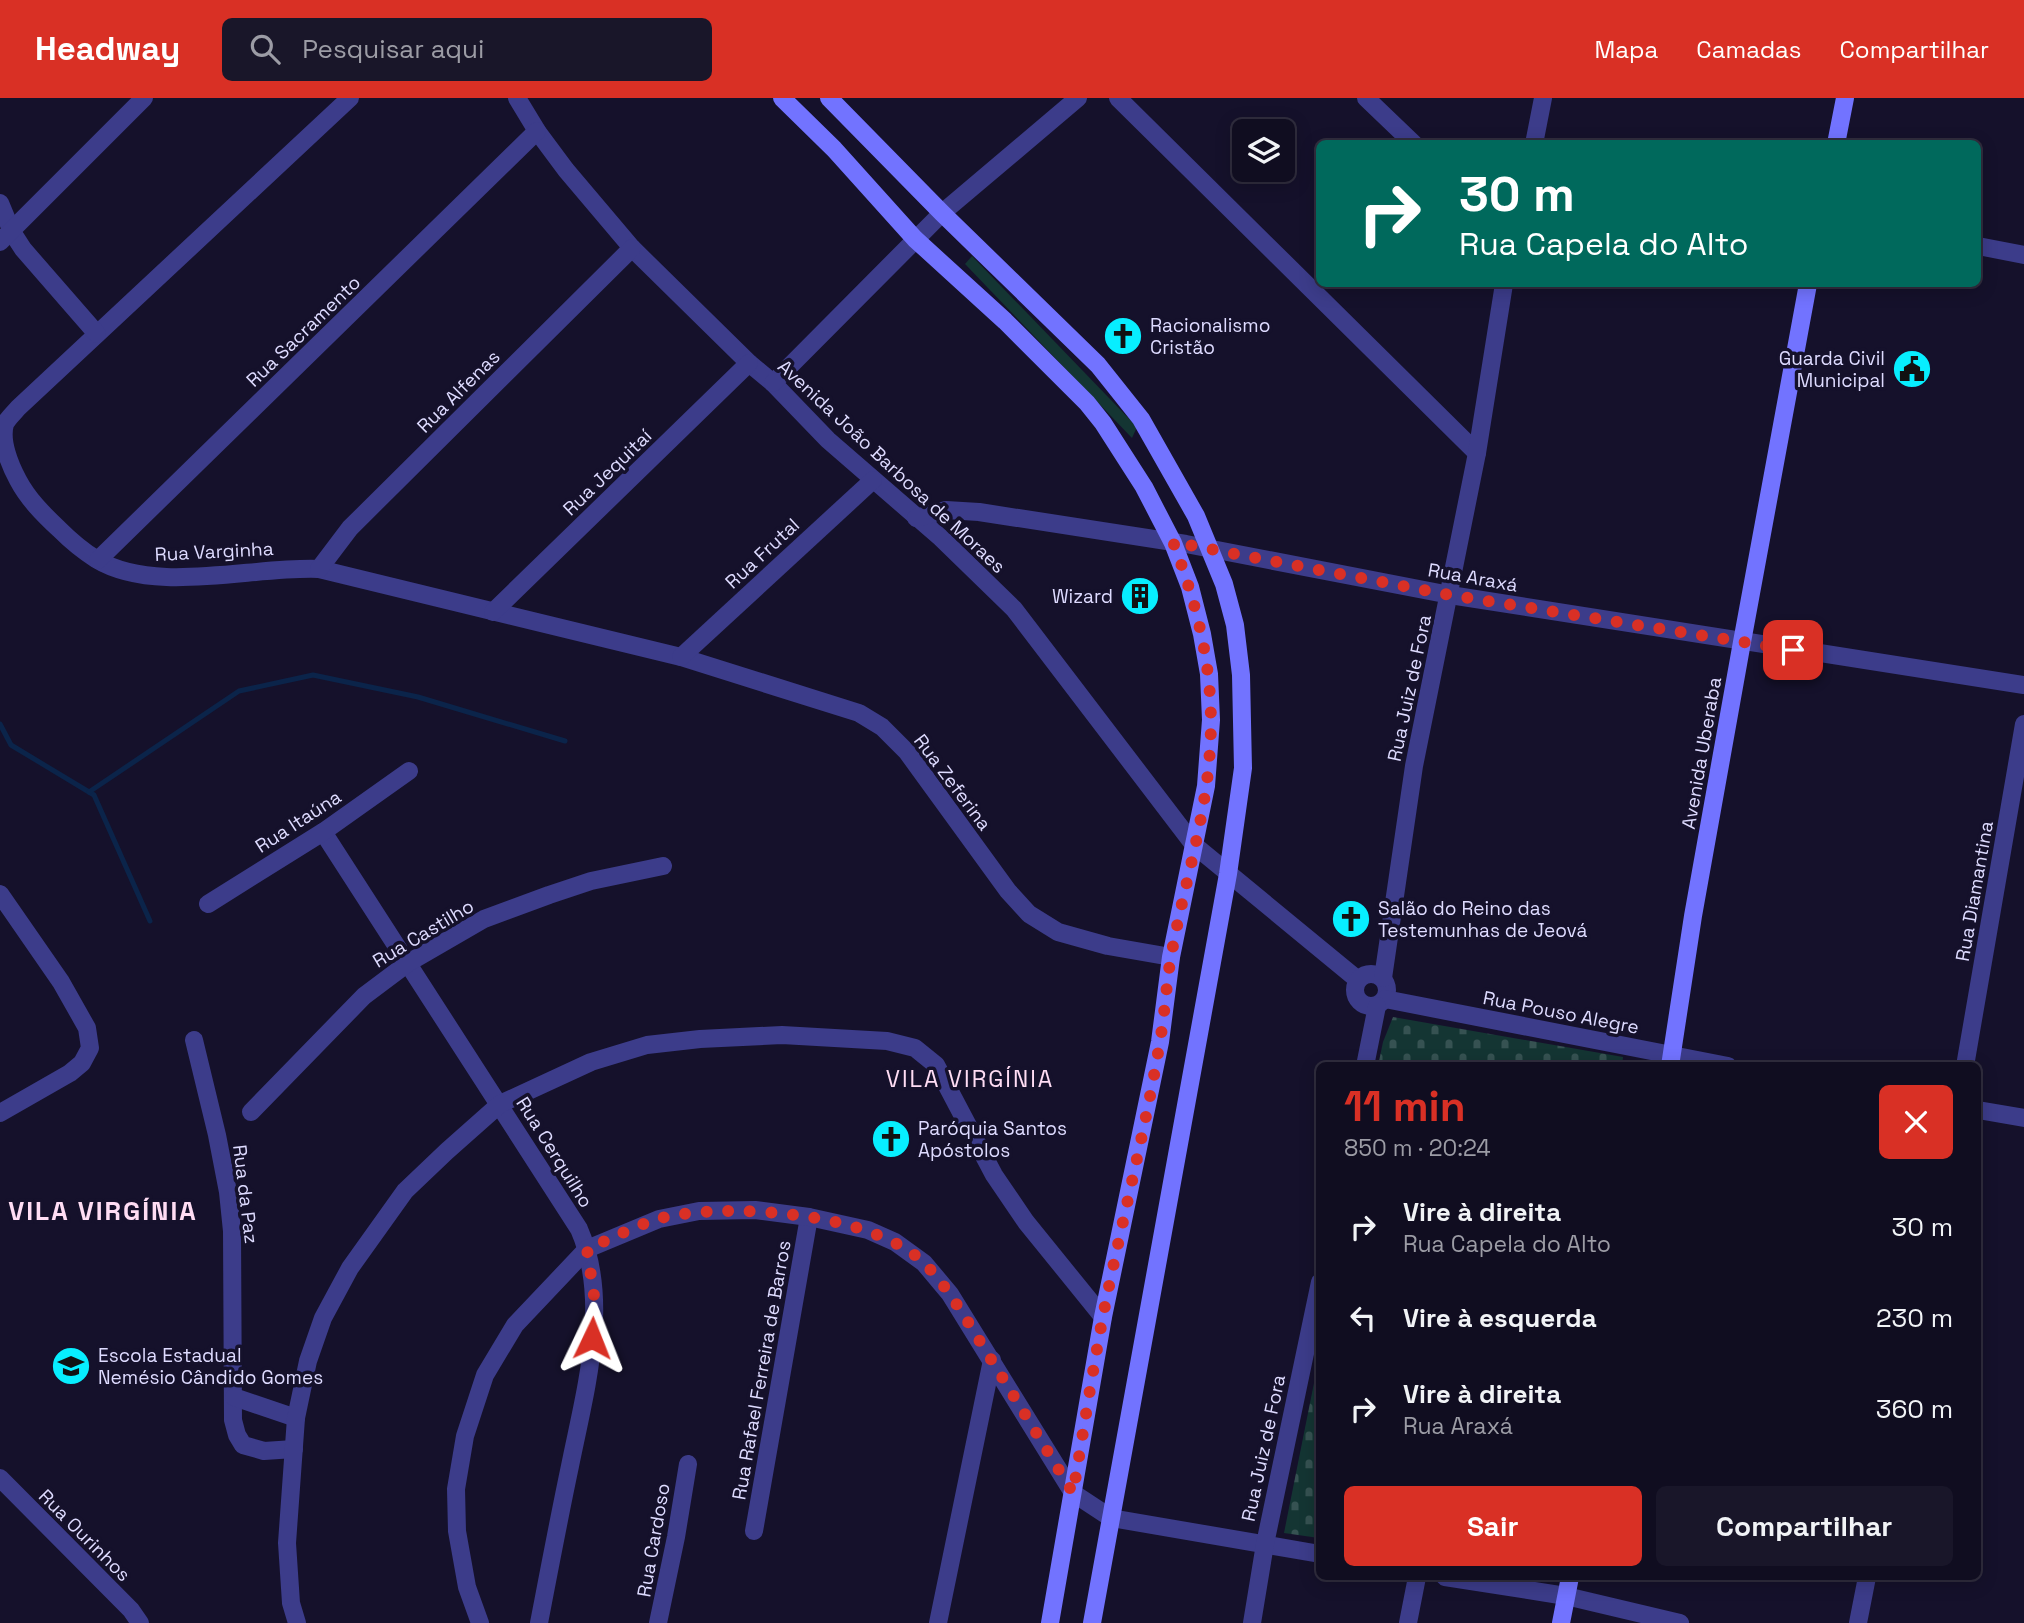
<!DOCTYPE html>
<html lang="pt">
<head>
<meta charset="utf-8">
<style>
	:root { --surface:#100d20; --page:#191629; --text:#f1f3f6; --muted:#9c9ca5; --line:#302d3e; --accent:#d93025 }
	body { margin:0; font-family:"Space Grotesk",sans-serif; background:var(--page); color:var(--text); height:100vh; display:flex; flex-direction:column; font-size:26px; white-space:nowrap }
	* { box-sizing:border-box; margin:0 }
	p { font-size:23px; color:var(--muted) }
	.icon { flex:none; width:38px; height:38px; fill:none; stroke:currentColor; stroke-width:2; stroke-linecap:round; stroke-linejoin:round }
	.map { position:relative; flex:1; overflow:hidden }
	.sheet { position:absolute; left:1316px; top:964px; width:665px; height:518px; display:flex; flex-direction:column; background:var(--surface); border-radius:10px; box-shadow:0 4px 18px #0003,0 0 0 2px var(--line) }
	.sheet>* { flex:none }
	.hud { position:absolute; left:1316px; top:42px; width:665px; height:147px; border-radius:10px; box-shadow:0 4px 18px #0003,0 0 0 2px var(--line); background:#00695c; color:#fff; overflow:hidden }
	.tools { position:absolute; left:1232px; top:21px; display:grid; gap:14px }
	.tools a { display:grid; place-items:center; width:63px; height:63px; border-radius:10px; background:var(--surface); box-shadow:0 4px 18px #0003,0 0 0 2px var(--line); font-size:35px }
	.pin { position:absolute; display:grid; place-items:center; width:60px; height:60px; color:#fff; margin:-30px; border-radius:14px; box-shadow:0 4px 10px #0006 }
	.me { position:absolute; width:77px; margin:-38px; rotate:2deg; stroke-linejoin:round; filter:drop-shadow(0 0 5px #0008) }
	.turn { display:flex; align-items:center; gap:24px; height:147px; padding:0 28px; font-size:32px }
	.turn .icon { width:91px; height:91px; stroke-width:2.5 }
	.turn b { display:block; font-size:49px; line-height:60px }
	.round { display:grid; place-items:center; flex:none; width:74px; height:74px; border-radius:10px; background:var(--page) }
	.summary { display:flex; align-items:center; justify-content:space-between; height:119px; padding:0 28px }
	h1 { font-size:42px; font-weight:600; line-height:52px; color:var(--accent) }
	.cta { display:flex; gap:14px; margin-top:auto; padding:14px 28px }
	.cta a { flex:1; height:80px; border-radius:10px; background:var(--accent); color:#fff; font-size:28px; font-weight:600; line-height:80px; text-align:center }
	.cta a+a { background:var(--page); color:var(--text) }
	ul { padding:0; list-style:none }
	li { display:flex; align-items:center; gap:21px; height:91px; padding:0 28px }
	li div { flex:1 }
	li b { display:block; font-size:26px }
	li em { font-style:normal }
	header { display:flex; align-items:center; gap:42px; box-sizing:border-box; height:98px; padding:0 35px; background:var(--accent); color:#fff }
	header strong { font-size:33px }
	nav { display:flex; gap:38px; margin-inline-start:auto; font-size:24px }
	.search { width:490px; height:63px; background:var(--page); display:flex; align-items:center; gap:18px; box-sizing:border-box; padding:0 24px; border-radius:10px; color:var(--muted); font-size:26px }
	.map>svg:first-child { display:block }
</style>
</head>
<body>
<header>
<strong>Headway</strong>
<div class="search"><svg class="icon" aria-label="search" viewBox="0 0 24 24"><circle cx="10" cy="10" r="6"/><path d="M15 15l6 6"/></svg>Pesquisar aqui</div>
<nav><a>Mapa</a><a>Camadas</a><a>Compartilhar</a></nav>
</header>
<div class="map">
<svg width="2024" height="1525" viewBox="0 0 2024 1525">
	<defs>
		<pattern id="cemetery-stones" width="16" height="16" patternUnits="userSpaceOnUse" patternTransform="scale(1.75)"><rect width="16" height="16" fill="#143533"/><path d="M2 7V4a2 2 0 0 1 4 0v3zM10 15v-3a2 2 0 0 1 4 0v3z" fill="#365252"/></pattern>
	</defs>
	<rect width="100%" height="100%" fill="#15112b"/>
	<!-- green -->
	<path fill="#143533" d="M972 158 1137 329 1132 340 965 166Z"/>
	<!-- cemetery -->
	<g fill="url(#cemetery-stones)">
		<path d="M1393 919 1623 959 1622 968H1378L1383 944Z"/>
		<path d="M1319 1260V1440L1284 1435Z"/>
	</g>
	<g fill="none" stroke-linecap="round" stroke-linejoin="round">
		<!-- stream -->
		<g stroke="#0b244a" stroke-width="5">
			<path d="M0 626 11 647 94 697 150 823"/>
			<path d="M89 694 239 593 313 577 418 599 565 643"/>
		</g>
		<!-- street -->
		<g stroke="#3c3c8a" stroke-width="18">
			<path d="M350 0 18 310C14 315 8 320 5 326 0 343 10 367 18 382 28 401 43 416 59 431 70 442 83 453 96 461 155 497 252 468 319 471L681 559 859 615 882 629 907 654 1008 793 1029 816 1058 834 1108 848 1171 859"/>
			<path d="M517 0 537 33 566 72 632 150 749 265 773 285 828 342 941 440 1014 511 1194 747 1358 882"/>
			<path d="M1118 0 1477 355"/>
			<path d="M1366 0 1414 46"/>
			<path d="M1534 46 1543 0"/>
			<path d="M0 105 12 134 23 151 97 236"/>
			<path d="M0 144 144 0"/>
			<path d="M1978 148 2024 157"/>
			<path d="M773 285 942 115 1078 0"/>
			<path d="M916 420 946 412 979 414 1186 446 1450 497 2024 587"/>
			<path d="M98 462 537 33"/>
			<path d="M319 471 350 430 632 150"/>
			<path d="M493 514 749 265"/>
			<path d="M681 559 873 382"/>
			<path d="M323 734 579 1131C611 1204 585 1293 570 1368 559 1420 549 1473 539 1525"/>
			<path d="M0 796 61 884 87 930 90 950 82 965 70 975 0 1015"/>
			<path d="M208 806 323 734 409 673"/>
			<circle cx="1371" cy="892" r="16"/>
			<path d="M1383 880 1414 668 1477 355 1504 186"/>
			<path d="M1385 901 1728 968"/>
			<path d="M194 942 217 1037 228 1094 232 1133 233 1322 237 1337 243 1347 264 1353 294 1351"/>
			<path d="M1365 968 1377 908"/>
			<path d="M1965 968 2024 626"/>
			<path d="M1978 1012 2024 1020"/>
			<path d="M251 1014 364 898 408 865 484 821 549 797 591 783 663 768"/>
			<path d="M234 1299 296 1320"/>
			<path d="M0 1380 131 1512 140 1525"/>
			<path d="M754 1433 809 1119"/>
			<path d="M1445 1479 1566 1498 1680 1525"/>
			<path d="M297 1525 291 1505 287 1445 296 1320 308 1263 323 1220 350 1170 405 1093 447 1053 500 1006 591 964 647 947 700 941 782 937 887 943 915 950 936 967 994 1077 1026 1124 1103 1219"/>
			<path d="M480 1525 467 1489 457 1433 456 1391 465 1338 485 1277 515 1227 587 1151 659 1121 699 1113 755 1112 809 1119 868 1132 895 1144 924 1165 950 1196 1073 1395 1111 1420 1320 1456"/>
			<path d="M658 1525 676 1439 688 1366"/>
			<path d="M938 1525 992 1262"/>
			<path d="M1252 1525 1265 1446 1320 1184"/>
			<path d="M1408 1525 1417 1479"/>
			<path d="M1858 1525 1867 1479"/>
		</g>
		<!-- secondary -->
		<g stroke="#7273ff" stroke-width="18">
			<path d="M782 0 834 51 915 141 1005 223 1087 305 1103 325 1144 389 1173 445 1190 489 1202 536 1209 576 1211 622 1206 688 1171 859 1160 944 1103 1219 1050 1525"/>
			<path d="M829 0 942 115 1098 267 1141 321 1196 418 1224 486 1235 527 1241 577 1243 670 1228 776 1092 1525"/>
			<path d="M1836 46 1845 0"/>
			<path d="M1670 968 1693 818 1742 544 1808 186"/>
			<path d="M1561 1525 1570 1479"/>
		</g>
	</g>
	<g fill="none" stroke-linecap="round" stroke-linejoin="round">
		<!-- route -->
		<path stroke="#d93025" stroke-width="12" stroke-dasharray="0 21.6" d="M592 1240 594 1198 587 1151C611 1141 636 1127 661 1120 729 1104 875 1114 926 1167 949 1191 966 1221 984 1250 1014 1298 1043 1346 1073 1395 1083 1336 1092 1276 1103 1218 1121 1126 1145 1035 1160 943 1165 915 1166 887 1171 859 1183 790 1206 721 1210 651 1215 579 1199 511 1173 444L1450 497 1793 552"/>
	</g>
	<!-- icons -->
	<defs>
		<g id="church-disc" transform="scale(2.0125)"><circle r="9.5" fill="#07eeff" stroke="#15112b"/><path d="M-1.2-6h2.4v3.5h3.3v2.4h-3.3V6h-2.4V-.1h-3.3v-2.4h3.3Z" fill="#111"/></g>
		<g id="civic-disc" transform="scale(2.0125)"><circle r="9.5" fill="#07eeff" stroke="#15112b"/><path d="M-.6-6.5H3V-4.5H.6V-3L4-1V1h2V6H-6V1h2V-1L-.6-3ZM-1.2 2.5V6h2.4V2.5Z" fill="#111"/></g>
		<g id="building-disc" transform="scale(2.0125)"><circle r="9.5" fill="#07eeff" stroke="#15112b"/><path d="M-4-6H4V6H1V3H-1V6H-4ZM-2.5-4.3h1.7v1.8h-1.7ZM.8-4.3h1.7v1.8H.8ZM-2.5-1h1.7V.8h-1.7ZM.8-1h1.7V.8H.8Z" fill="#111"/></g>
		<g id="school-disc" transform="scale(2.0125)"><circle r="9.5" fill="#07eeff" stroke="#15112b"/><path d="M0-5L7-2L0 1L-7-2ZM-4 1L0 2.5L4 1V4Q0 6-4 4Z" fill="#111"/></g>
	</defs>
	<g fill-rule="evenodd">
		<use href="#church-disc" x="1123" y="238"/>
		<use href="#civic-disc" x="1912" y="271"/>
		<use href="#building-disc" x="1140" y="498"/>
		<use href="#church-disc" x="1351" y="821"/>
		<use href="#church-disc" x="891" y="1041"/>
		<use href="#school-disc" x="71" y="1268"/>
	</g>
	<g text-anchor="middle" stroke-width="7" stroke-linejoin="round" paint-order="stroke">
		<!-- poi labels -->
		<g font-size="19" fill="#dedbff" stroke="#15112b" text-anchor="start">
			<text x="1150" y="234">Racionalismo<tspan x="1150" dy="22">Cristão</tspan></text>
			<text x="1885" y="267" text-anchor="end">Guarda Civil<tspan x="1885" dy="22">Municipal</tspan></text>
			<text x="1113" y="505" text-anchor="end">Wizard</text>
			<text x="1378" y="817">Salão do Reino das<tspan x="1378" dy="22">Testemunhas de Jeová</tspan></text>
			<text x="918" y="1037">Paróquia Santos<tspan x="918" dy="22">Apóstolos</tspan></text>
			<text x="98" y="1264">Escola Estadual<tspan x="98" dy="22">Nemésio Cândido Gomes</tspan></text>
		</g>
		<!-- street labels -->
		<g font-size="19" fill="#dedbff" stroke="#15112b">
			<text transform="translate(303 233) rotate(-44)" y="7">Rua Sacramento</text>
			<text transform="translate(458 293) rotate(-45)" y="7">Rua Alfenas</text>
			<text transform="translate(892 368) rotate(43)" y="7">Avenida João Barbosa de Moraes</text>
			<text transform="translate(607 374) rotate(-44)" y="7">Rua Jequitaí</text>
			<text transform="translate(214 453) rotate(-3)" y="7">Rua Varginha</text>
			<text transform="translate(762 455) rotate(-43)" y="7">Rua Frutal</text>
			<text transform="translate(1473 479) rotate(10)" y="7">Rua Araxá</text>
			<text transform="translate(1409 590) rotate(-78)" y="7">Rua Juiz de Fora</text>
			<text transform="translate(1701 655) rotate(-80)" y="7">Avenida Uberaba</text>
			<text transform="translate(953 684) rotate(53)" y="7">Rua Zeferina</text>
			<text transform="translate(298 723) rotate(-33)" y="7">Rua Itaúna</text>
			<text transform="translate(1974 793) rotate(-80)" y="7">Rua Diamantina</text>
			<text transform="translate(423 835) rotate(-31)" y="7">Rua Castilho</text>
			<text transform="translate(1561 914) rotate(11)" y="7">Rua Pouso Alegre</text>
			<text transform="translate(555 1054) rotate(58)" y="7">Rua Cerquilho</text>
			<text transform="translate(246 1096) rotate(83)" y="7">Rua da Paz</text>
			<text transform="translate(761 1272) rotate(-80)" y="7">Rua Rafael Ferreira de Barros</text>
			<text transform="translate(1263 1350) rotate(-78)" y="7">Rua Juiz de Fora</text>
			<text transform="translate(85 1437) rotate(45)" y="7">Rua Ourinhos</text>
			<text transform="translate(653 1442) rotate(-80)" y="7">Rua Cardoso</text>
		</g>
		<!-- quarter labels -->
		<g font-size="23" letter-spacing="2" fill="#ffddf4" stroke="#15112b">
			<text x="970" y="989">VILA VIRGÍNIA</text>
		</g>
		<!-- district labels -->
		<g font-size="26" font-weight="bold" letter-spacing="2" fill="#ffddf4" stroke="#15112b">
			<text x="103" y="1122">VILA VIRGÍNIA</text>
		</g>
	</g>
</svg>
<div class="tools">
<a><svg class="icon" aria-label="layers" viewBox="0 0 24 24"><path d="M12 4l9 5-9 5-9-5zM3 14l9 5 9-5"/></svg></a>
</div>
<div class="pin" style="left:1793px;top:552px;background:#d93025"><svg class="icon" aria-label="arrive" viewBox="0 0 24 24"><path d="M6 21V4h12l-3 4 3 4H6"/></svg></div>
<svg class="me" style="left:592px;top:1240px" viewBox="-20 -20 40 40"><path d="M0-17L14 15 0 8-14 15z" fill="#d93025" stroke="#fff" stroke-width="4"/></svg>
<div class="hud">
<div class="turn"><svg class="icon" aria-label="right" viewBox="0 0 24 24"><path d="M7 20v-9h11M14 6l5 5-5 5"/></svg><div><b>30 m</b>Rua Capela do Alto</div></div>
</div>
<section class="sheet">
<div class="summary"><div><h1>11 min</h1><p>850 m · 20:24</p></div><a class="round" style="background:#d93025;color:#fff"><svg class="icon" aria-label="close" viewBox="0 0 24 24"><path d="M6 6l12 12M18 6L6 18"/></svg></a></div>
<ul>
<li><svg class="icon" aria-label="right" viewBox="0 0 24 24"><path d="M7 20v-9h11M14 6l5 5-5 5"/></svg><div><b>Vire à direita</b><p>Rua Capela do Alto</p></div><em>30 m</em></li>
<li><svg class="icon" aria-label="left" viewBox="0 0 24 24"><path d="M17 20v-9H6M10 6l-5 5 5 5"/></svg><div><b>Vire à esquerda</b></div><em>230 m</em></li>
<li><svg class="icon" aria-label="right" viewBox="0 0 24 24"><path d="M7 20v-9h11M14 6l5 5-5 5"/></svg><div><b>Vire à direita</b><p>Rua Araxá</p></div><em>360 m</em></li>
</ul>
<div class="cta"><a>Sair</a><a>Compartilhar</a></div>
</section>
</div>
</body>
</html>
